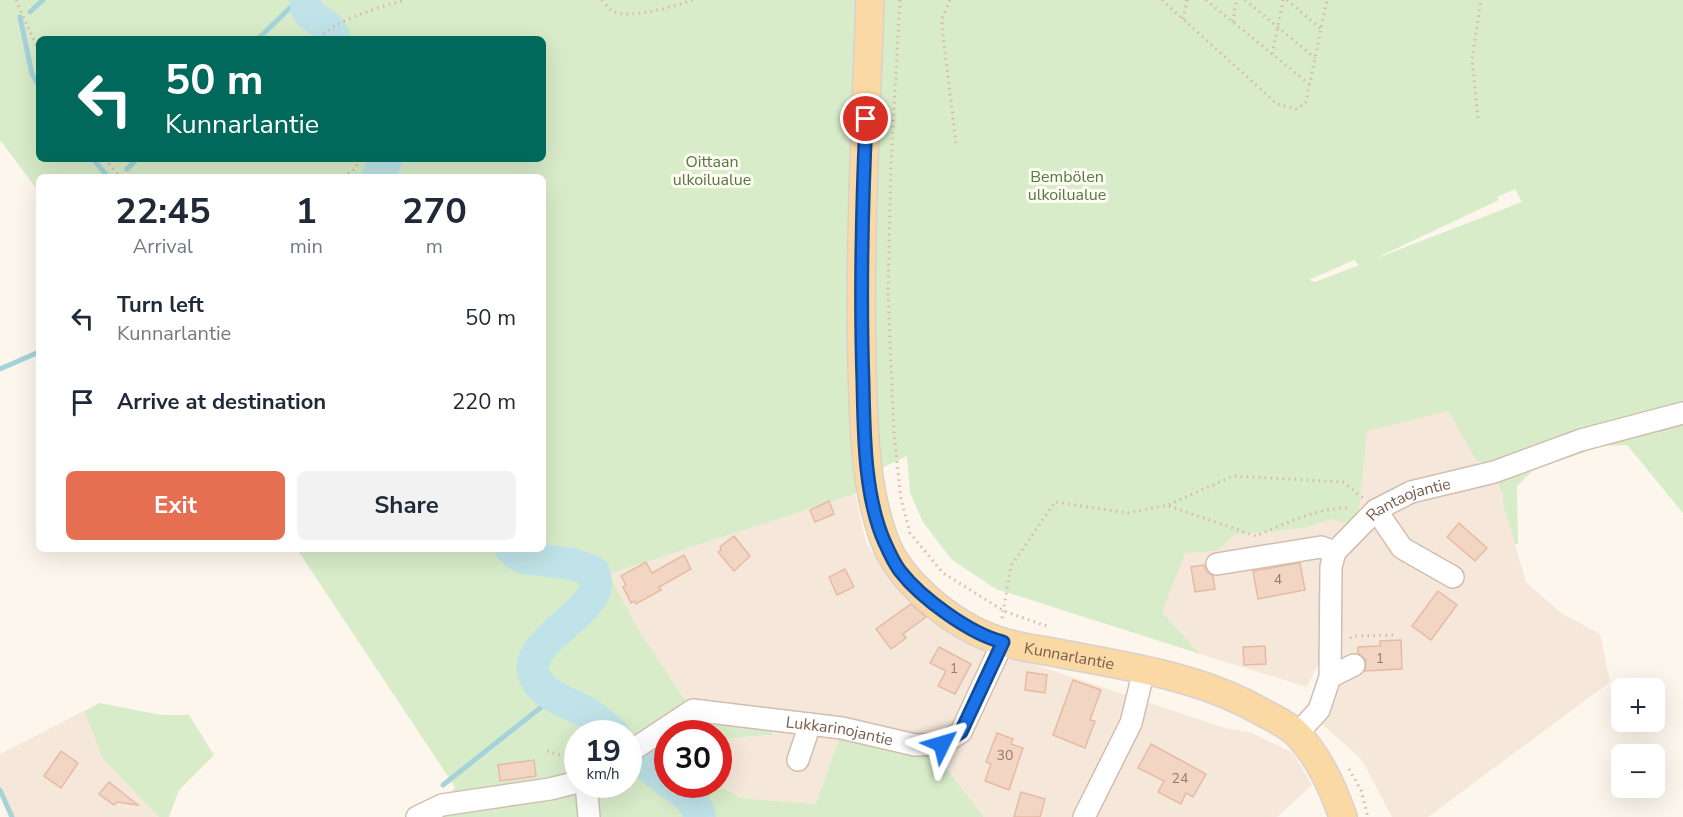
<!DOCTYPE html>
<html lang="en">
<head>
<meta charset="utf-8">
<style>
	:root { --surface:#fff; --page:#f2f2f3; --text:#1f2937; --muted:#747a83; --accent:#e76f51 }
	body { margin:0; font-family:"Nunito Sans",sans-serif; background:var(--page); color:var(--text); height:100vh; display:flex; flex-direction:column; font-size:22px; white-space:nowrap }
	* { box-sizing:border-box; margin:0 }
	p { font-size:20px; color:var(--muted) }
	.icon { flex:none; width:33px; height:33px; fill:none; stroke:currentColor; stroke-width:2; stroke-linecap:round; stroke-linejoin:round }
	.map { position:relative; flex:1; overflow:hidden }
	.drawer { position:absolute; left:36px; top:174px; width:510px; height:378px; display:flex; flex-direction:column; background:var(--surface); border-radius:9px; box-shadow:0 6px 24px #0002 }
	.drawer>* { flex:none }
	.banner { position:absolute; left:36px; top:36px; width:510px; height:126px; border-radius:9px; box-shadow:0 6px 24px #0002; background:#00695c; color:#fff; overflow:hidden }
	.fabs { position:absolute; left:1611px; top:678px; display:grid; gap:12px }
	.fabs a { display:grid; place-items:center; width:54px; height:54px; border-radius:9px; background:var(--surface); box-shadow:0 6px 24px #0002; font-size:30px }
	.speed { position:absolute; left:564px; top:720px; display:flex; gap:12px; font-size:30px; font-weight:700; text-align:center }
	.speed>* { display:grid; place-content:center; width:78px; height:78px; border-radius:50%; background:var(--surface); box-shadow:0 6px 24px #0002; line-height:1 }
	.speed small { font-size:15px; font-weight:400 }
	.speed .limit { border:9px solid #d22; background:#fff; color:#111 }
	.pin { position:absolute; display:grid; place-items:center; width:51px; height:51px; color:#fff; margin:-26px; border:3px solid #fff; border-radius:50%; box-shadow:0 2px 6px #0007 }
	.me { position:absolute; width:66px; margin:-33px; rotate:50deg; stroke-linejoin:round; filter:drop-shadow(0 0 4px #0008) }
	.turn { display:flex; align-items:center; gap:21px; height:126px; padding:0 30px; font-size:27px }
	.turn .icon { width:78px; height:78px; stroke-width:2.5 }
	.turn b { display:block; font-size:42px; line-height:51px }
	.eta { display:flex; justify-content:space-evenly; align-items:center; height:102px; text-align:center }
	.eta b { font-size:36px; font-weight:700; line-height:42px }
	.cta { display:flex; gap:12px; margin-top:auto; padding:12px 30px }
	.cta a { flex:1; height:69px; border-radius:9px; background:var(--accent); color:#fff; font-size:24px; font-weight:700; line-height:69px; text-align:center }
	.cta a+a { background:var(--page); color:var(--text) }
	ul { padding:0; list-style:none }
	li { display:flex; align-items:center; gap:18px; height:84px; padding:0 30px }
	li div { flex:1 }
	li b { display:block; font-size:22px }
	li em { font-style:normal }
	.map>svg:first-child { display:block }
</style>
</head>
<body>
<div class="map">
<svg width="1683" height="817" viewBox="0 0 1683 817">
	<rect width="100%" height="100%" fill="#fdf6ec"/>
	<!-- residential -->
	<g fill="#f5e8da">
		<path d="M1448 411 1477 462 1497 480 1503 495V504L1526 582 1561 613 1600 634 1610 682 1428 817H1392L1362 760 1321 723 1339 667 1317 666 1307 687 1200 654 1162 612 1185 552 1218 551 1234 535 1304 528 1359 511 1366 431Z"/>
		<path d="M855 494 866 542 888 578 917 608 988 650 954 726 943 735 925 736 850 720 687 703 639 630 609 574Z"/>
		<path d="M1012 657 1225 728 1252 733 1293 753 1312 785 1277 817H984L934 752 998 669Z"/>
		<path d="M84 711 103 759 159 817H12L0 790V754Z"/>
		<path d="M774 723 841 733 816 804 741 798 718 785 719 739 772 735Z"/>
	</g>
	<!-- green -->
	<g fill="#d8ecc9" fill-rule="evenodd">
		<path d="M0 0H1683V406C1636 417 1589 427 1543 443 1519 451 1503 464 1477 462L1448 411 1367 431 1359 511 1349 525 1333 519 1304 528 1234 535 1218 551 1185 553 1162 612 1200 654 996 589 951 559 923 522 910 493 907 456 884 467 855 494 609 574 639 630 687 703 774 723 772 735 719 739 718 734H668V784L718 785 741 798 816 804 841 733 934 752 984 817H438L442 805 455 787 297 549H543V177H39V192L0 140ZM39 39H543V159H39ZM1515 189 1522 202 1372 260 1499 200 1497 197ZM1354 260 1359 265 1315 282 1309 280ZM578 734H628V784H578Z"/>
		<path d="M1683 421V513L1627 445 1602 446 1533 470 1517 486 1518 544H1515L1503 504V495L1497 480 1569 449Z"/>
		<path d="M100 703 161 715H189L214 755 179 790 169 817H159L103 759 84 711Z"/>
	</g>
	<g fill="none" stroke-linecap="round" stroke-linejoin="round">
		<!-- stream -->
		<g stroke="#a5d3da" stroke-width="5">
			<path d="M30 12 43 0"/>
			<path d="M20 17 32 74 39 86"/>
			<path d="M258 39 298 0"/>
			<path d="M93 159 108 177"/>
			<path d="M127 169 137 159"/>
			<path d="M361 177 384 163"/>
			<path d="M0 369 39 352"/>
			<path d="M443 785 555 696"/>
			<path d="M0 790 12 817"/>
		</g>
		<!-- river -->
		<g stroke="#bfe3e8" stroke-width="32">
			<path d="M305 0 307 11C316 21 333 25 334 39"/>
			<path d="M377 177 387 159"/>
			<path d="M511 549 518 555 524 558 573 564 594 572C595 577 597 582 596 586 592 616 519 644 535 678 543 696 573 704 588 713 597 719 606 727 614 734"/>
			<path d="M642 760 668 782"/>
			<path d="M672 784C685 793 696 801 700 817"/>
		</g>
	</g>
	<!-- building -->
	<g fill="#f3d5c3" stroke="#e6bba3" stroke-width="1.5">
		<path d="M829 501 834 514 815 522 810 510Z"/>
		<path d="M1459 523 1487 548 1475 561 1447 537Z"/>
		<path d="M734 536 750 556 734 571 718 552 721 550 720 547Z"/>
		<path d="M684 555 691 569 659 587 661 590 636 604 635 601 631 603 623 587 626 585 621 576 646 562 652 573Z"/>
		<path d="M1300 563 1305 590 1258 599 1253 571Z"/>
		<path d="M1204 565 1207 572 1213 576 1215 589 1195 592 1191 567Z"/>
		<path d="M845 569 854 587 837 595 829 577Z"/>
		<path d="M1438 591 1457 605 1431 640 1412 626Z"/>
		<path d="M911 604 926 617 903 634 906 638 891 649 876 629Z"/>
		<path d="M1401 640 1402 669 1365 671 1366 660 1358 653V647L1380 646V641Z"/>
		<path d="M1265 646 1266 664 1244 665 1243 647Z"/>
		<path d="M939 647 971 664 955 694 938 686 946 671 930 663Z"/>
		<path d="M1027 672 1047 675 1045 693 1025 690Z"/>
		<path d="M1073 680 1101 690 1090 720 1095 721 1085 748 1053 735Z"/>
		<path d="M997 733 1013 739 1011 744 1023 748 1009 790 985 781 991 764 986 762Z"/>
		<path d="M1151 744 1206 774 1193 797 1186 793 1181 804 1158 792 1164 781 1138 768Z"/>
		<path d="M61 751 78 763 61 788 44 776Z"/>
		<path d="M534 760 536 776 500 781 498 765Z"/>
		<path d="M109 782 138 805 117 802 114 805 99 794Z"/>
		<path d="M1021 792 1045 799 1040 817H1014Z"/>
	</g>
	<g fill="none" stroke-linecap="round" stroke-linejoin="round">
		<!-- minor casing -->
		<g stroke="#d1beb0" stroke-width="24">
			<g id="minor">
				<path d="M1376 510 1402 548 1453 577"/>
				<path d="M1217 564 1321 547 1335 552"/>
				<path d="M1330 677 1354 665"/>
				<path id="s1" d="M1297 734 1319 710 1330 677 1331 567 1335 552 1376 510 1411 492 1494 472 1581 440 1683 413"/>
				<path id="s2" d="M628 753 693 710 842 728 915 745 942 744 961 732 1003 642"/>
				<path d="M798 760 810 724"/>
				<path d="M586 784 589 817"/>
				<path d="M417 817 442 805 550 789 578 782"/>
				<path d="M1084 817 1131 723 1144 670"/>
			</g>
		</g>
		<!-- major casing -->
		<g stroke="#dad1cd" stroke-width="30">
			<g id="major">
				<path id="s3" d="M870 0C866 123 859 245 862 368 864 426 864 484 884 539 899 582 954 626 997 640 1016 647 1038 649 1057 653 1125 666 1199 676 1260 711 1273 718 1287 724 1298 735 1319 757 1333 788 1343 817"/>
			</g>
		</g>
		<!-- path -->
		<g stroke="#d9b8a5" stroke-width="3" stroke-dasharray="1.5 4.5" stroke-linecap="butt">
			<path d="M16 0 39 52"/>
			<path d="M602 0C605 3 608 8 612 11 630 20 675 6 693 0"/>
			<path d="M900 0 891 163 888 294 894 433 901 499 910 533 943 573 1004 611 1049 627"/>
			<path d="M950 0 942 19V27L956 143"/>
			<path d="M1162 0 1277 104 1297 109 1306 102 1327 0"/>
			<path d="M1206 0 1309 84"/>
			<path d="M1245 0 1315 58"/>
			<path d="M1287 0 1321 29"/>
			<path d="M1183 19 1187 0"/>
			<path d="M1233 22 1236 0"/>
			<path d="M320 39C329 21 385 6 404 0"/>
			<path d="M1272 54 1283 0"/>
			<path d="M1478 118 1472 59 1481 0"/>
			<path d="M105 159 120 177"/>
			<path d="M343 177 353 171 361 159"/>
			<path d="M1169 506 1256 536C1285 524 1318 507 1350 508"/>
			<path d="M1002 618 1011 566 1055 502 1128 513 1168 505 1233 476 1343 482 1363 498"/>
			<path d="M1350 638 1354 636 1393 635"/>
			<path d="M547 751 575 760 577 763"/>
			<path d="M1349 769 1361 790 1368 817"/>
		</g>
		<!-- minor -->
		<use href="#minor" stroke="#fff" stroke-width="21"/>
		<!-- major -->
		<use href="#major" stroke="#fbd9a5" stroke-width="27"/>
	</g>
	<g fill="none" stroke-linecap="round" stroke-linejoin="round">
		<!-- route casing -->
		<g stroke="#114b97" stroke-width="15">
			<path id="route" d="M866 119C862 207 860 294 863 382 864 431 864 497 885 543 889 552 894 563 900 571 921 598 970 634 1003 642L961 732 942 744"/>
		</g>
		<!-- route -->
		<use href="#route" stroke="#1a73e8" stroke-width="10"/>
	</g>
	<g text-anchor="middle" stroke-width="6" stroke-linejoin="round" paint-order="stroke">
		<!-- number labels -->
		<g font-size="14" fill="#987a6a">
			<text x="1278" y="584">4</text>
			<text x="1380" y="663">1</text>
			<text x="954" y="673">1</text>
			<text x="1005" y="760">30</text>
			<text x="1180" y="783">24</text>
		</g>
		<!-- park labels -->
		<g font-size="16" fill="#537a41" stroke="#fffaf3">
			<text x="712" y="167">Oittaan<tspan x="712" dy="18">ulkoilualue</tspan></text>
			<text x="1067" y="182">Bembölen<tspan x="1067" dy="18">ulkoilualue</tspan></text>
		</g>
		<!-- street labels -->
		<g font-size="16" fill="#7a5c4d" stroke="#fffaf3">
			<text dy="6" stroke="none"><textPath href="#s1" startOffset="286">Rantaojantie</textPath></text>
			<text dy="6" stroke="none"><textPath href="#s3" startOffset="771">Kunnarlantie</textPath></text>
			<text dy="6" stroke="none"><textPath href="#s2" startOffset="226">Lukkarinojantie</textPath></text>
		</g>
	</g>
</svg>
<div class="fabs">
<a>+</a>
<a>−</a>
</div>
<div class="speed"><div>19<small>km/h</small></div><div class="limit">30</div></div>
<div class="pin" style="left:866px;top:119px;background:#d93025"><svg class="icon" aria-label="arrive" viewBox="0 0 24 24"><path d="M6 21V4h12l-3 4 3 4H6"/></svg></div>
<svg class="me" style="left:942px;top:744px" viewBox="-20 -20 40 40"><path d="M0-17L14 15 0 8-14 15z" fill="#1a73e8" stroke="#fff" stroke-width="4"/></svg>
<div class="banner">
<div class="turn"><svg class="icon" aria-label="left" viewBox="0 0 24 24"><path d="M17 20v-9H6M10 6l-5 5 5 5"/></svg><div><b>50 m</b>Kunnarlantie</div></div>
</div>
<section class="drawer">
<div class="eta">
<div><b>22:45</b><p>Arrival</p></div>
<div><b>1</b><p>min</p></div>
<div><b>270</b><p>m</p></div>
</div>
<ul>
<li><svg class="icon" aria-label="left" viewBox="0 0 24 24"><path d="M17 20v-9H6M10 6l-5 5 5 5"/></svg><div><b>Turn left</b><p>Kunnarlantie</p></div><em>50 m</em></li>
<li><svg class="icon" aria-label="arrive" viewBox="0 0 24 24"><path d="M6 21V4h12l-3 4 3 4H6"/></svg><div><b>Arrive at destination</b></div><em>220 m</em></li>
</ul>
<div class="cta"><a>Exit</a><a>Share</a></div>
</section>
</div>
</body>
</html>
